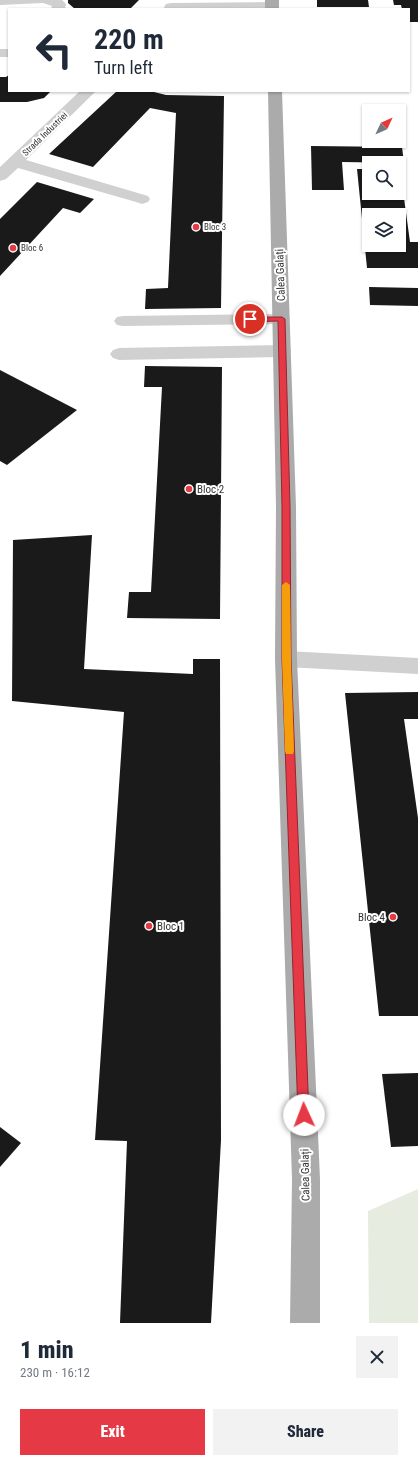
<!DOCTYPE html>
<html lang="en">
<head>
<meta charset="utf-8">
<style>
	:root { --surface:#fff; --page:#f2f2f3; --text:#1f2937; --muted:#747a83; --accent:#e63946 }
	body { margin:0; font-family:"Roboto Condensed",sans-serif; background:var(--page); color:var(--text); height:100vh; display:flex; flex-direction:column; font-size:15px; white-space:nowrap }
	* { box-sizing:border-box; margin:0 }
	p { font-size:13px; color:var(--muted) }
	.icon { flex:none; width:22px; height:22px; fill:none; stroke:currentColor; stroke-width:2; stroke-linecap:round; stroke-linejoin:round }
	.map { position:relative; height:1323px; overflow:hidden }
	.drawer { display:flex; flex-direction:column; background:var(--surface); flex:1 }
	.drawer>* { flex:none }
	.guide { position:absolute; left:8px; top:8px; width:402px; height:84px; border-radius:0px; box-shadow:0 1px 3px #0004; background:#fff; color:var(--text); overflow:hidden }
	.needle { width:26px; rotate:46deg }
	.fabs { position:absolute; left:362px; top:104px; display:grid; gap:8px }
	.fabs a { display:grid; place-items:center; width:44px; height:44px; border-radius:0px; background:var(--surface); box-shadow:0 1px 3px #0004; font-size:20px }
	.pin { position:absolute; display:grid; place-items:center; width:34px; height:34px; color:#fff; margin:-17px; border:2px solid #fff; border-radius:50%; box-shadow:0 1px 4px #0007 }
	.me { position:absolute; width:44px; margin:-22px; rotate:358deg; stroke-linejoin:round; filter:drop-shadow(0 0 3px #0008) }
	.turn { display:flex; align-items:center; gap:14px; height:84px; padding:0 20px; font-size:18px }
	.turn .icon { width:52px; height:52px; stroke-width:2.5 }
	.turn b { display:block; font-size:28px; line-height:34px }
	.round { display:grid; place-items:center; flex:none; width:42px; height:42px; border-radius:0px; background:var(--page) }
	.headline { display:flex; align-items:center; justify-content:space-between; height:68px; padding:0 20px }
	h1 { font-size:24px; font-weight:800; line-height:30px }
	.primary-button { display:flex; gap:8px; margin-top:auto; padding:8px 20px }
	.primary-button a { flex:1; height:46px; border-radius:0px; background:var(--accent); color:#fff; font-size:16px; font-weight:800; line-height:46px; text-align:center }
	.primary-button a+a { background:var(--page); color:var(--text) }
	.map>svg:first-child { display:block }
</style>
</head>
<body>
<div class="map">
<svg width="418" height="1323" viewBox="0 0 418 1323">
	<rect width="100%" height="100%" fill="#fff"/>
	<!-- green -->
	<path fill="#e6ecdf" d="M418 1189V1323H369L368 1211Z"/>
	<!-- building -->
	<g fill="#1a1a1a" fill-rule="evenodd">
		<path d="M68 0H139L130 9H75L68 3Z"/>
		<path d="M317 0H368L369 7H317Z"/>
		<path d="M393 0H418V22H409V9H402L401 5H394Z"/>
		<path d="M9 75V91H51L44 98 27 102H0V77H6Z"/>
		<path d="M117 91H150L166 95 224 96 221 308 145 309 146 289 168 288 176 113 150 108 93 167 49 154Z"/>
		<path d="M311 146 402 147 404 163 342 162 344 190H312Z"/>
		<path d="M357 169H369V193H399V169H400L410 242H418V268H367ZM369 215H399V245H369Z"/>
		<path d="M37 182 94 199 80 213 63 208 0 276V219Z"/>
		<path d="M369 287 418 288V306L370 305Z"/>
		<path d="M145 366 222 367 220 619 127 618 129 592H151L162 387H144Z"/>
		<path d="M0 370 77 410 7 465 0 461Z"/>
		<path d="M92 535 84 669 193 674V659H220L221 1140 211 1323H120L127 1141 95 1140 124 712 12 701 13 540Z"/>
		<path d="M418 692V719H404L418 818V1016H379L345 693Z"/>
		<path d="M418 1073V1146L391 1147 382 1074Z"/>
		<path d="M0 1127 21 1143 0 1167Z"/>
	</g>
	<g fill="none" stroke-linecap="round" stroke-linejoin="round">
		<!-- minor -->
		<g fill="#d0d0d0" fill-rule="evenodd">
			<path d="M0 0H62L66 4 65 9H51L52 6 43 3 0 5Z"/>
			<path d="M272 2 277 3 279 6 277 9H165L164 7 166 4 171 3Z"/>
			<rect x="0" y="49" width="9" height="8"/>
			<path d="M80 91H96L26 160 148 196 150 199 148 202 142 204 136 202 18 168 6 179 0 181V167Z"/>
			<path d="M281 314 287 315 290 319 287 323 281 324 123 326 117 325 114 321 117 317 123 316Z"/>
			<path d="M282 345 288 347 291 351 288 355 282 357 119 360 113 358 110 354 113 350 119 348Z"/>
			<path d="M286 651 418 658V674L286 667 278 665 275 659 278 653Z"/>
		</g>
		<!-- major -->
		<g fill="#ababab" fill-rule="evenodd">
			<rect x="265" y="0" width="14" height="9"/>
			<path d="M268 91H282L296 507 297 659 320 1179V1323H290L292 1179 275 659 276 507Z"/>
		</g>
	</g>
	<!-- route -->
	<path fill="#e63946" stroke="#96252e" d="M282 317 285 319 290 507 291 659 309 1115 308 1119 304 1121 299 1119 298 1115 282 659V507L278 321 250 322 246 319 250 317Z"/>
	<!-- slow -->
	<path fill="#f59e0b" d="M286 582 290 585 291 659 294 751 293 754H286L285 751 282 659V585Z"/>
	<!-- markers -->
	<g fill="#e63946" stroke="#fff" stroke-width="1.5">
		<circle cx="196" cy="227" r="4"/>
		<circle cx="13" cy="248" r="4"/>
		<circle cx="189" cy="489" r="4"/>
		<circle cx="393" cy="917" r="4"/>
		<circle cx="149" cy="926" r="4"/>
	</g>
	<g text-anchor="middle" stroke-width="4" stroke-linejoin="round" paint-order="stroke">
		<!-- far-street labels -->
		<g font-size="9" fill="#333" stroke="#fff">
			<text transform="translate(45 134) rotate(-44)" y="3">Strada Industriei</text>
		</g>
		<!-- far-poi labels -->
		<g font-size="9" fill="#333" stroke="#fff" text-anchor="start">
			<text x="204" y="230">Bloc 3</text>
			<text x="21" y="251">Bloc 6</text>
		</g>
		<!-- street labels -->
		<g font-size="11" fill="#333" stroke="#fff">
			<text transform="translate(280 275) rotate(-92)" y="4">Calea Galați</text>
			<text transform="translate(305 1175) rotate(-91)" y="4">Calea Galați</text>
		</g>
		<!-- poi labels -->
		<g font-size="11" fill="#333" stroke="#fff" text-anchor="start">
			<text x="197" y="493">Bloc 2</text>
			<text x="385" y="921" text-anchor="end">Bloc 4</text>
			<text x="157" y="930">Bloc 1</text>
		</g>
	</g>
</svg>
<div class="fabs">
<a><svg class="needle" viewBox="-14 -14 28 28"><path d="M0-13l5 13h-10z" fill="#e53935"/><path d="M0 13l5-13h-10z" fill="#747a83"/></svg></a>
<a><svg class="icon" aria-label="search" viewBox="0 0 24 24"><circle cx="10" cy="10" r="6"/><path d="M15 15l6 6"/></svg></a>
<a><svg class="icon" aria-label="layers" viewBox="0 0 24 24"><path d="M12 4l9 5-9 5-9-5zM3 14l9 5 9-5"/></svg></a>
</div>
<div class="pin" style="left:250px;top:319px;background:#d93025"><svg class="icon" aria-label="arrive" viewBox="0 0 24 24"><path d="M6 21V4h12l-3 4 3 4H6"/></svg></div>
<svg class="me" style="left:304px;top:1115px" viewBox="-20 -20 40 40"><circle r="19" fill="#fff"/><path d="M0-13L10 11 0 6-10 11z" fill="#e63946"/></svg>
<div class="guide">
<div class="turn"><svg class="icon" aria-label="left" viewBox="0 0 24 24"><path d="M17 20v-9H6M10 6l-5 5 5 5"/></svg><div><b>220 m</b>Turn left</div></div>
</div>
</div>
<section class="drawer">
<div class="headline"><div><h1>1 min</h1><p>230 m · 16:12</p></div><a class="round"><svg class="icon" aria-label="close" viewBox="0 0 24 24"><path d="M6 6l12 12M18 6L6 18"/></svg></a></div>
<div class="primary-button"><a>Exit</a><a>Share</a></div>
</section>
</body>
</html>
